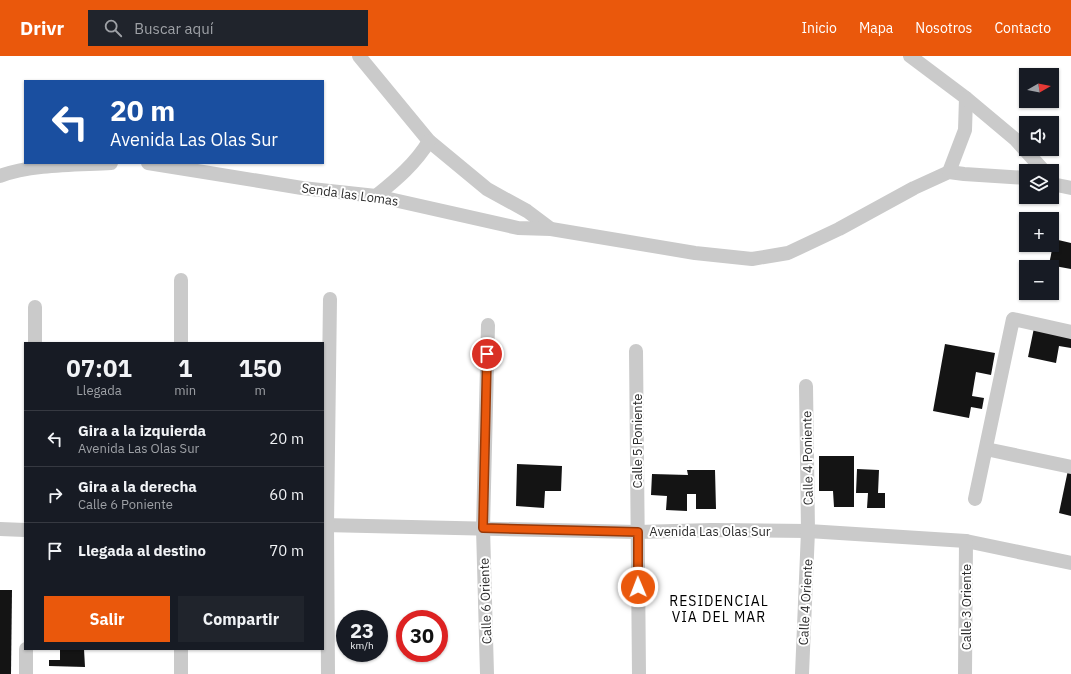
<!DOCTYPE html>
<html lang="es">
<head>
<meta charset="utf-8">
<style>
	:root { --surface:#171b24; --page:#20242c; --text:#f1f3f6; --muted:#9ea1a6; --line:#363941; --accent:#ea580c }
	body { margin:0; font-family:"IBM Plex Sans",sans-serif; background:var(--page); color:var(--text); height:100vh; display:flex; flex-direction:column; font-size:15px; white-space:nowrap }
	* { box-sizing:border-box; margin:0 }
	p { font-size:13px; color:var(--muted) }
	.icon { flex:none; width:22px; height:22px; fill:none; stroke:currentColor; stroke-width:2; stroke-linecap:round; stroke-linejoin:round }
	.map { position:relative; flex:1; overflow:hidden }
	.drawer { position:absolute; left:24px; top:286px; width:300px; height:308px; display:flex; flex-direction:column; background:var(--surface); border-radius:0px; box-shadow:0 1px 3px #0004 }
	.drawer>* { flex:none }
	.guide { position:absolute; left:24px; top:24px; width:300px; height:84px; border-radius:0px; box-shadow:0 1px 3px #0004; background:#1a4fa0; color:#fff; overflow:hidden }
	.needle { width:26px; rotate:81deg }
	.buttons { position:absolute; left:1019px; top:12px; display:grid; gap:8px }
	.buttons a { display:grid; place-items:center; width:40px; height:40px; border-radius:0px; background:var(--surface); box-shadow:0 1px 3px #0004; font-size:20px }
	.speed { position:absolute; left:336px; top:554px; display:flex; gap:8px; font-size:20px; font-weight:700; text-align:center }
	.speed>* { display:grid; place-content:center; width:52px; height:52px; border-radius:50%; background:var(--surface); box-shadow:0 1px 3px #0004; line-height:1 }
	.speed small { font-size:10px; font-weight:400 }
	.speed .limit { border:6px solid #d22; background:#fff; color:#111 }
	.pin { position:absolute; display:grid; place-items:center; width:34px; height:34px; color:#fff; margin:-17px; border:2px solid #fff; border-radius:50%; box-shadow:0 1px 4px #0007 }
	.me { position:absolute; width:44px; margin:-22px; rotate:359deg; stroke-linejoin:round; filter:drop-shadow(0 0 3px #0008) }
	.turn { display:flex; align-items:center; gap:14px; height:84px; padding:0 20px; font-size:18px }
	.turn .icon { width:52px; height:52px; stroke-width:2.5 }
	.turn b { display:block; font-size:28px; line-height:34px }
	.eta { display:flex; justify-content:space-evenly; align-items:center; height:68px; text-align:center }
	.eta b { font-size:24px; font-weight:800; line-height:28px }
	.cta { display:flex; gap:8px; margin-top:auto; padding:8px 20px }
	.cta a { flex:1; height:46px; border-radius:0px; background:var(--accent); color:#fff; font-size:16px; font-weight:800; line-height:46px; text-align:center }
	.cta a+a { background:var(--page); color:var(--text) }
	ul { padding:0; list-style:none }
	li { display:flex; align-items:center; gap:12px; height:56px; padding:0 20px; border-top:1px solid var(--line) }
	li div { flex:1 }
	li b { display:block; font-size:15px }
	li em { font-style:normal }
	header { display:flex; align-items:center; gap:24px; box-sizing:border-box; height:56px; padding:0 20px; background:var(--accent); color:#fff }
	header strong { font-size:19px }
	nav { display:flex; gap:22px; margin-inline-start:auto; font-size:14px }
	.search { width:280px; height:36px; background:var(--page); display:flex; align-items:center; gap:10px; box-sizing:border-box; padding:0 14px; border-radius:0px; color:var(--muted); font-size:15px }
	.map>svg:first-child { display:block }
</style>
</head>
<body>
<header>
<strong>Drivr</strong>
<div class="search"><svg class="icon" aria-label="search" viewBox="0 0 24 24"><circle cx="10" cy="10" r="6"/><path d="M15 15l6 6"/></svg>Buscar aquí</div>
<nav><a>Inicio</a><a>Mapa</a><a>Nosotros</a><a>Contacto</a></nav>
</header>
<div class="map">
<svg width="1071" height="618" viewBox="0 0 1071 618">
	<rect width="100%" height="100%" fill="#fff"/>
	<!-- building -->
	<g fill="#141414">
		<path d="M1054 183 1071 187V213L1049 209Z"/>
		<path d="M1034 272 1071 279V292L1059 290 1056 307 1028 301Z"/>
		<path d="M945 288 995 297 991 319 976 316 972 340 984 342 982 353 971 351 969 362 933 355Z"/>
		<path d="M819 400H854V451H834L833 435H819Z"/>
		<path d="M517 408 562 410 561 435H545L544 452 516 450Z"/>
		<path d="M857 413 879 414 878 437H885V452H867L868 437H856Z"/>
		<path d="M687 414H715L716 453H696V438H687V455L666 454 667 440 651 439 652 418 688 419Z"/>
		<path d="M1068 414H1071V460L1059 457Z"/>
		<path d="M0 534H12L11 618H0Z"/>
		<path d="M60 593H84L85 611 49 610V604H60Z"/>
	</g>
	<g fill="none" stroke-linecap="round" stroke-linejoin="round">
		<!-- street -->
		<g stroke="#cacaca" stroke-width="14">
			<path d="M359 0 429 85 487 133 527 155 551 173 695 197 752 203 788 197 839 173 914 132 949 116 964 118 1026 122"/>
			<path d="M910 0 966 42 965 74 949 116"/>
			<path d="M966 42 1016 84 1044 115"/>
			<path d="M148 107 302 132 376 140 518 172 551 173"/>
			<path d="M0 120C31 108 78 109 111 107"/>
			<path d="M1052 128 1071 132"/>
			<path d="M376 140C396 124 416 107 429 85"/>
			<path d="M181 224V287"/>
			<path d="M35 287V251"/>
			<path d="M636 295 639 618"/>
			<path d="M986 393 1071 411"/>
			<path d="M975 443 1013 263 1071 276"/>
			<path d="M323 469 637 476 712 474 808 475 966 485 1071 507"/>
			<path d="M0 473 25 474"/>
			<path d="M26 618V593"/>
			<path d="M181 618V593"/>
			<path d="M328 618 327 469 330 243"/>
			<path d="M487 618 483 472 488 269"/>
			<path d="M802 618 808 475 806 330"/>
			<path d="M965 618 966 485"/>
		</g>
	</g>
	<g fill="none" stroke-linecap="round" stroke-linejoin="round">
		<!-- route casing -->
		<g stroke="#983908" stroke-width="10">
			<path id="route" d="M487 298 483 472 638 476V531"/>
		</g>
		<!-- route -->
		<use href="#route" stroke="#ea580c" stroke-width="7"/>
	</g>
	<g text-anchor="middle" stroke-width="4" stroke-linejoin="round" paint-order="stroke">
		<!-- street labels -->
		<g font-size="13" fill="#2d2d2d" stroke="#fff">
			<text transform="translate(350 138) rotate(8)" y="5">Senda las Lomas</text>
			<text transform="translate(637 385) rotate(-90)" y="5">Calle 5 Poniente</text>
			<text transform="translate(807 402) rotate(-91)" y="5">Calle 4 Poniente</text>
			<text x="710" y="480">Avenida Las Olas Sur</text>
			<text transform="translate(485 545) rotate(-92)" y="5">Calle 6 Oriente</text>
			<text transform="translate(805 546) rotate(-87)" y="5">Calle 4 Oriente</text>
			<text transform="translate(966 551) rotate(-90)" y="5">Calle 3 Oriente</text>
		</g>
		<!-- neighbourhood labels -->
		<g font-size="14" letter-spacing="1" fill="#000" stroke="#fff">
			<text x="719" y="550">RESIDENCIAL<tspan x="719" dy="16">VIA DEL MAR</tspan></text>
		</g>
	</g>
</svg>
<div class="buttons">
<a><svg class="needle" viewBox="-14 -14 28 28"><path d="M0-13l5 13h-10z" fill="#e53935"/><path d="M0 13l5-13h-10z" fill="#9ea1a6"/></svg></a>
<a><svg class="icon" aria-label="sound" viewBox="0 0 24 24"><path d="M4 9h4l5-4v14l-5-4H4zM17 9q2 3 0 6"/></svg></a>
<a><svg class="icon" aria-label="layers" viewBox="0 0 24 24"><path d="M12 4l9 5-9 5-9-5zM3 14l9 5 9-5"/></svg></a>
<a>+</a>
<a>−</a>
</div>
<div class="speed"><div>23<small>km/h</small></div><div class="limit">30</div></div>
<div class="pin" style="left:487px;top:298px;background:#d93025"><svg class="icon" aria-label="arrive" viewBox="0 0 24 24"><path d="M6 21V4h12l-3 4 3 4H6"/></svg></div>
<svg class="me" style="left:638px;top:531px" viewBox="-20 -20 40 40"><circle r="17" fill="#ea580c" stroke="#fff" stroke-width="3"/><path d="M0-11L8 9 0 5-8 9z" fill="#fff"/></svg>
<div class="guide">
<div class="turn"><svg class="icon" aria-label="left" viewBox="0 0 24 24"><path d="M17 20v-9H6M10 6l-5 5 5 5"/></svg><div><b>20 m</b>Avenida Las Olas Sur</div></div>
</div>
<section class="drawer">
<div class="eta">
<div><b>07:01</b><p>Llegada</p></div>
<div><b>1</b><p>min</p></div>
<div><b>150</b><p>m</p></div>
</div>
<ul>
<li><svg class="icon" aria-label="left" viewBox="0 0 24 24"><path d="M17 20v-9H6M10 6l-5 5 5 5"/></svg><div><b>Gira a la izquierda</b><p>Avenida Las Olas Sur</p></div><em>20 m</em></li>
<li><svg class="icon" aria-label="right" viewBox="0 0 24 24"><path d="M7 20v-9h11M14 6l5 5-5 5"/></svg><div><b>Gira a la derecha</b><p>Calle 6 Poniente</p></div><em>60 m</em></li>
<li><svg class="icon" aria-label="arrive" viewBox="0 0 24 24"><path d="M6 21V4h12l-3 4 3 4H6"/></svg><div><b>Llegada al destino</b></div><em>70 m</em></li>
</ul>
<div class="cta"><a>Salir</a><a>Compartir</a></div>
</section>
</div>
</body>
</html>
